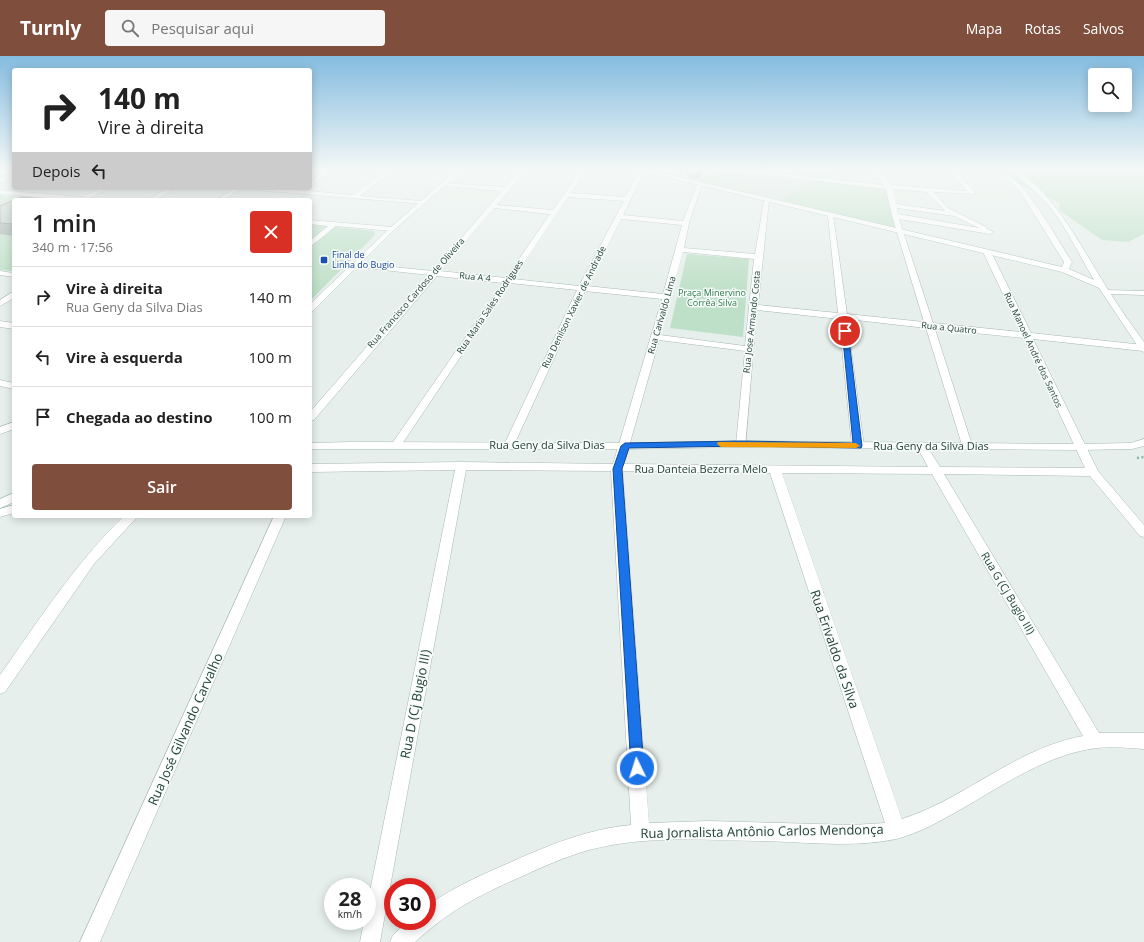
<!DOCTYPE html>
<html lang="pt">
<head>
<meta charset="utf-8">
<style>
	:root { --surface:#fff; --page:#f6f6f6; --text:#222; --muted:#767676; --line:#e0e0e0; --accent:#804e3d }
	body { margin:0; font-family:"Open Sans",sans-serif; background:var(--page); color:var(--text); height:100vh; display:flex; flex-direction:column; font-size:15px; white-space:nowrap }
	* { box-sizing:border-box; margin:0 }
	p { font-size:13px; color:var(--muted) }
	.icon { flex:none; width:22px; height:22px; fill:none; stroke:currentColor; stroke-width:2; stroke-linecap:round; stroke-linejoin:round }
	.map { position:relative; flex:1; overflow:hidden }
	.side { position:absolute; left:12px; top:142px; width:300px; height:320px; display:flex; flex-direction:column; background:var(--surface); border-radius:4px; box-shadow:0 2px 10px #0003 }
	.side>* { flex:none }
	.banner { position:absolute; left:12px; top:12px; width:300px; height:122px; border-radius:4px; box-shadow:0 2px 10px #0003; background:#fff; color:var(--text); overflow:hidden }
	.tools { position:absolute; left:1088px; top:12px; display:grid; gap:8px }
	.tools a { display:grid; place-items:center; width:44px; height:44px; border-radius:4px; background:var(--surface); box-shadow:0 2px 10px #0003; font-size:20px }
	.speed { position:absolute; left:324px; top:822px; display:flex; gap:8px; font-size:20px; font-weight:700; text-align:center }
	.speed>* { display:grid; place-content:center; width:52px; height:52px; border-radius:50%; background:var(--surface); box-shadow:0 2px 10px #0003; line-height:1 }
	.speed small { font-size:10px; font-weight:400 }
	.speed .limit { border:6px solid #d22; background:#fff; color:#111 }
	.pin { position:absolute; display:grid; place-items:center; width:34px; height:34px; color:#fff; margin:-17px; border:2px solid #fff; border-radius:50%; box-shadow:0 1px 4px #0007 }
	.me { position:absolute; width:44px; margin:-22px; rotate:356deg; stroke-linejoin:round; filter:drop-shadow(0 0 3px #0008) }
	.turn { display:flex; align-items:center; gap:14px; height:84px; padding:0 20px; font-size:18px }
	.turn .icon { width:52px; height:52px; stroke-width:2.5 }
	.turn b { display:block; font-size:28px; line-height:34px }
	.then { display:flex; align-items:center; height:38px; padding:0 20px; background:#0003; gap:8px; font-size:15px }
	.round { display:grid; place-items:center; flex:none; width:42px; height:42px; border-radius:4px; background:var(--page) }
	.overview { display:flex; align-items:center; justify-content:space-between; height:68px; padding:0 20px }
	h1 { font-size:24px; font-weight:600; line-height:30px }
	.primary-button { display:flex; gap:8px; margin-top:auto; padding:8px 20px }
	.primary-button a { flex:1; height:46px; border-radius:4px; background:var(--accent); color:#fff; font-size:16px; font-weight:600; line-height:46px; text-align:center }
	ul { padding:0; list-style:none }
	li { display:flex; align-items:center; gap:12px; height:60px; padding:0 20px; border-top:1px solid var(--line) }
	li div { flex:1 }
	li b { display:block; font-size:15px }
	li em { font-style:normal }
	header { display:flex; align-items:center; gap:24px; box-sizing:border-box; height:56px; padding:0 20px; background:var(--accent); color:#fff }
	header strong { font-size:19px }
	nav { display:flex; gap:22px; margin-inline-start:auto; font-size:14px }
	.search { width:280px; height:36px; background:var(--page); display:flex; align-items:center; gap:10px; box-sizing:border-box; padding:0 14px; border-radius:4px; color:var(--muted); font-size:15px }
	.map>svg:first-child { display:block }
</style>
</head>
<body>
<header>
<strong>Turnly</strong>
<div class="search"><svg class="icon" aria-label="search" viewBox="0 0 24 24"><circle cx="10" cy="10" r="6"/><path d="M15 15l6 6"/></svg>Pesquisar aqui</div>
<nav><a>Mapa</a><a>Rotas</a><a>Salvos</a></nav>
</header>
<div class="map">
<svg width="1144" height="886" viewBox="0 0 1144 886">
	<rect width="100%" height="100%" fill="#e6efeb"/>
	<!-- built -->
	<path fill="#d4dfda" d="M716 115 812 125 781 145 696 125Z"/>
	<!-- green -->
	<g fill="#bfe0c8">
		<path d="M986 113H1144V178L1128 186 1102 184 1059 154 1060 147Z"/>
		<path d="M802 114 828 115 830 123 804 120Z"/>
		<path d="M716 115 733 119 715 130 696 125Z"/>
		<path d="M812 125 891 132 896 172 781 145Z"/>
		<path d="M0 139 41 144H14V215L0 214Z"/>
		<path d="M310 168 374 175 375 179 310 245Z"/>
		<path d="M687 198 749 203 743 281 670 272Z"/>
	</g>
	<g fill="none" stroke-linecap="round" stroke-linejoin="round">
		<!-- street casing -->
		<g stroke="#a8b8b2" stroke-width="1">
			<g id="street">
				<path d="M327 113H335L310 130V125Z"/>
				<path d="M387 113H394L360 140 422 145 424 146V148L255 134 252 132H276L353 139Z"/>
				<path d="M521 113H527L497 149 553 154 581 113H587L571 137 625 141 639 115 643 113 645 115 623 159 683 165 697 129 702 128 689 167 684 192 755 198 764 145 769 144 758 249 838 257 828 160 833 159 847 258 924 266 892 160 886 133 719 113H742L884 129 872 113H878L891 129 967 135 947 113H954L975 136V138L934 136 948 152 986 171 987 173 994 176 990 178 899 163 933 267 1021 276 983 196 987 194 991 196 1031 277 1144 289 1143 295 1033 283 1098 415 1144 469V481L1140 480 1090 420 944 418 1099 677H1144V693C1129 692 1113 690 1097 692 1048 698 1005 728 963 752 942 764 920 777 896 783 853 792 807 786 763 785 706 784 645 779 589 794 564 801 540 812 516 823 477 840 446 857 415 886H390L393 879 408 865H427V850L430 848C454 831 481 819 509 807 549 789 588 773 631 769L611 415 466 414 380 886H360L364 865H367V850L455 414 310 416V408L461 406 613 408 662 243 585 235 514 389 509 392 504 389 577 234 510 227 400 391 396 392 391 389 503 227 437 220 314 364 310 365V356L429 219 356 211H353V207L433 215 502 135 443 130 440 128 441 127 505 131ZM893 133 927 136 945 155 896 148ZM568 141 624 145 579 230 513 223ZM494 152 550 158 506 222 440 215ZM897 152 954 160 979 172 898 158ZM621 163 682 169 663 238 587 230ZM683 196 754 203 745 290 660 279ZM757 254 839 263 852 390 858 393 864 390 847 263 926 272 962 389 967 392 972 389 935 273 1024 282 1085 412 940 411 925 387 921 386 916 389 928 411 624 408 659 284 745 295 736 388 737 390H745ZM623 415 770 417 885 767 852 769 709 765 649 767ZM782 417 932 418 1083 680C1016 692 965 743 902 763Z"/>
				<path d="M14 117V121L0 127V123Z"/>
				<path d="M102 132H110L90 142 95 144H70L0 138V134L82 141Z"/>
				<path d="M168 132H176L155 144H147Z"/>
				<path d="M235 132H242L224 144H216Z"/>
				<path d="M310 164 392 171 395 173 392 175 336 170 310 191V185L328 170 310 168Z"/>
				<path d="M0 215 14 217V221L0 219Z"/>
				<path d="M1105 234 1144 235V239L1108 238H1105Z"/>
				<path d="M11 237H14V242L0 250V244Z"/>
				<path d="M0 265 14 267V273L0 271Z"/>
				<path d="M0 324 14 327V333L0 330Z"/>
				<path d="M14 366V373L0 378V371Z"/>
				<path d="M124 460H138L94 508 5 636 0 638V619C39 564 76 506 124 460Z"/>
				<path d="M274 460H286L100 886H80Z"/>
			</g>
		</g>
		<!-- secondary casing -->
		<g stroke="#a4bbb3" stroke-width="1">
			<g id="secondary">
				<path d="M457 113H464L394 174 313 255 310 256V248L390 172Z"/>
				<path d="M633 113H645L1062 211 1064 206 1019 134 994 113C1020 113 1058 185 1072 206L1069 213 1094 224C1079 199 1067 172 1049 150 1037 136 1023 126 1010 113H1017C1056 143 1074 178 1099 219 1112 241 1128 264 1144 286V296L1141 295 1099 232 1062 216Z"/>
				<path d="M1144 383V390L1132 393 1079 394 741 391 625 393H310V387L352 386 625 387 741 385 1079 388 1131 387Z"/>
				<path d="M14 437V446L0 452V443Z"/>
				<path d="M14 449V457L0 461V453Z"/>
			</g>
		</g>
		<!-- path -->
		<path stroke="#86b3a5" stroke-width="2.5" stroke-dasharray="2 2.5" stroke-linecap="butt" d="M1137 402 1144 401"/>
		<!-- street -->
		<use href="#street" fill="#fff" fill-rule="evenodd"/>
		<!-- secondary -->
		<use href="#secondary" fill="#fff" fill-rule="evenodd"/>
	</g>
	<!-- wall -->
	<g fill="#a1aea9">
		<path d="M687 113H703L702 120 695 123 687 121Z"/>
		<path d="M14 144V180L0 178V150Z"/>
	</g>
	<!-- shaded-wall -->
	<path fill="#838d89" d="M701 113H703L702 120 695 123V116Z"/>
	<!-- building -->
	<g fill="#bbcac4" stroke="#838d89">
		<path d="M687 113H701L695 116 687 114Z"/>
		<path d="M22 141 55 144H14Z"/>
		<path d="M14 144V168L0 167V150Z"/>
	</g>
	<!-- sky -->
	<linearGradient id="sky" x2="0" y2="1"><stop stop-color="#84bce0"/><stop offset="0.48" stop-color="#f4f8f6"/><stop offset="1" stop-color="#f4f8f6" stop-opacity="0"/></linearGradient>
	<rect width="1144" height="237" fill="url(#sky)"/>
	<!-- route -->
	<path fill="#1a73e8" stroke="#114b97" d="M842 273 848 275 862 390 861 392 741 390 629 392 622 413 644 712 642 717 637 719 633 717 631 712 613 413 621 390 625 387 741 385 853 387Z"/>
	<!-- slow -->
	<path fill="#f59e0b" d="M718 386 856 387 860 390 856 392 721 391 717 388Z"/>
	<!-- markers -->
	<rect fill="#1a4fb4" stroke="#f7fbf9" stroke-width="1.5" x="320" y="200" width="8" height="8" rx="2"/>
	<g text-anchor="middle" stroke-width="3" stroke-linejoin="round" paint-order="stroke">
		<!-- far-transit labels -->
		<g font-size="9" fill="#164399" stroke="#f7fbf9" text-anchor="start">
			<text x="332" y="202">Final de<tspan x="332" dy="10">Linha do Bugio</tspan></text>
		</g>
		<!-- far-street labels -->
		<g font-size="9" fill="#24423a" stroke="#f7fbf9">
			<text transform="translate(475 221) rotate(6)" y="3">Rua A 4</text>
			<text transform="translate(416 237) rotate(-49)" y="3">Rua Francisco Cardoso de Oliveira</text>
			<text transform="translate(490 251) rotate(-56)" y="3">Rua Maria Sales Rodrigues</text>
			<text transform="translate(574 251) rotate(-64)" y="3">Rua Denilson Xavier de Andrade</text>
			<text transform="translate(662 259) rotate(-74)" y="3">Rua Carivaldo Lima</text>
			<text transform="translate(752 266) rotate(-84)" y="3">Rua Jose Armando Costa</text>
			<text transform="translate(949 272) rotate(6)" y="3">Rua a Quatro</text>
			<text transform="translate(1033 294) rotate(65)" y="3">Rua Manoel André dos Santos</text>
		</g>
		<!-- far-park labels -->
		<g font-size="9" fill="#2d7a4b" stroke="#f7fbf9">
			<text x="712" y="240">Praça Minervino<tspan x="712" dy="10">Corrêa Silva</tspan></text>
		</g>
		<!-- street labels -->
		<g font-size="11" fill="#24423a" stroke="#f7fbf9">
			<text x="547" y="393">Rua Geny da Silva Dias</text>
			<text x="931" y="394">Rua Geny da Silva Dias</text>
			<text x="701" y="417">Rua Danteia Bezerra Melo</text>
			<text transform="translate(1008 537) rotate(59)" y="4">Rua G (Cj Bugio III)</text>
		</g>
		<!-- near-street labels -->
		<g font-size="13" fill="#24423a" stroke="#f7fbf9">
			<text transform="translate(835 593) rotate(71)" y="5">Rua Erivaldo da Silva</text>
			<text transform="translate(415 648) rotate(-79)" y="5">Rua D (Cj Bugio III)</text>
			<text transform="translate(185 673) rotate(-66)" y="5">Rua José Gilvando Carvalho</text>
			<text transform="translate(762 775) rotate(-1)" y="5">Rua Jornalista Antônio Carlos Mendonça</text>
		</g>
	</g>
</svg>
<div class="tools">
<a><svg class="icon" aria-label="search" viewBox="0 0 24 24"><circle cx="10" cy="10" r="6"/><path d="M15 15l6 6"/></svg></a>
</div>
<div class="speed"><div>28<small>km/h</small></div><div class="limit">30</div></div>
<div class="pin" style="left:845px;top:275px;background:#d93025"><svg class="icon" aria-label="arrive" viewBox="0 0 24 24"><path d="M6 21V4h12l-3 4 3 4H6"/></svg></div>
<svg class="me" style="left:637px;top:712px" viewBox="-20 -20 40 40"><circle r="17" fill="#1a73e8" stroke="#fff" stroke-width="3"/><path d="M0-11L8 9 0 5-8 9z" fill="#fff"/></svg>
<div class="banner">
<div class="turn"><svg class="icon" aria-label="right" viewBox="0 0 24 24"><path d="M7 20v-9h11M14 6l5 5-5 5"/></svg><div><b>140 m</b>Vire à direita</div></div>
<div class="then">Depois<svg class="icon" aria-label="left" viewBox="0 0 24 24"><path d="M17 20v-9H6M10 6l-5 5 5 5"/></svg></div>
</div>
<section class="side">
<div class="overview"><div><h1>1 min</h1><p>340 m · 17:56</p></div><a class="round" style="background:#d93025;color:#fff"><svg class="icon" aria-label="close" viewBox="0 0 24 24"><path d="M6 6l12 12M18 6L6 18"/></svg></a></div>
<ul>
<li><svg class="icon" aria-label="right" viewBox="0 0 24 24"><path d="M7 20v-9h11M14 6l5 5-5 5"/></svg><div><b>Vire à direita</b><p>Rua Geny da Silva Dias</p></div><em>140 m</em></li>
<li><svg class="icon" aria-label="left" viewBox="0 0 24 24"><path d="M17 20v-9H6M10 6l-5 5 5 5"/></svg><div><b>Vire à esquerda</b></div><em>100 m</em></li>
<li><svg class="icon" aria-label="arrive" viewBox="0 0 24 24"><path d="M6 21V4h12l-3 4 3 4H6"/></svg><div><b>Chegada ao destino</b></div><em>100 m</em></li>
</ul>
<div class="primary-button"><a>Sair</a></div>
</section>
</div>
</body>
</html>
